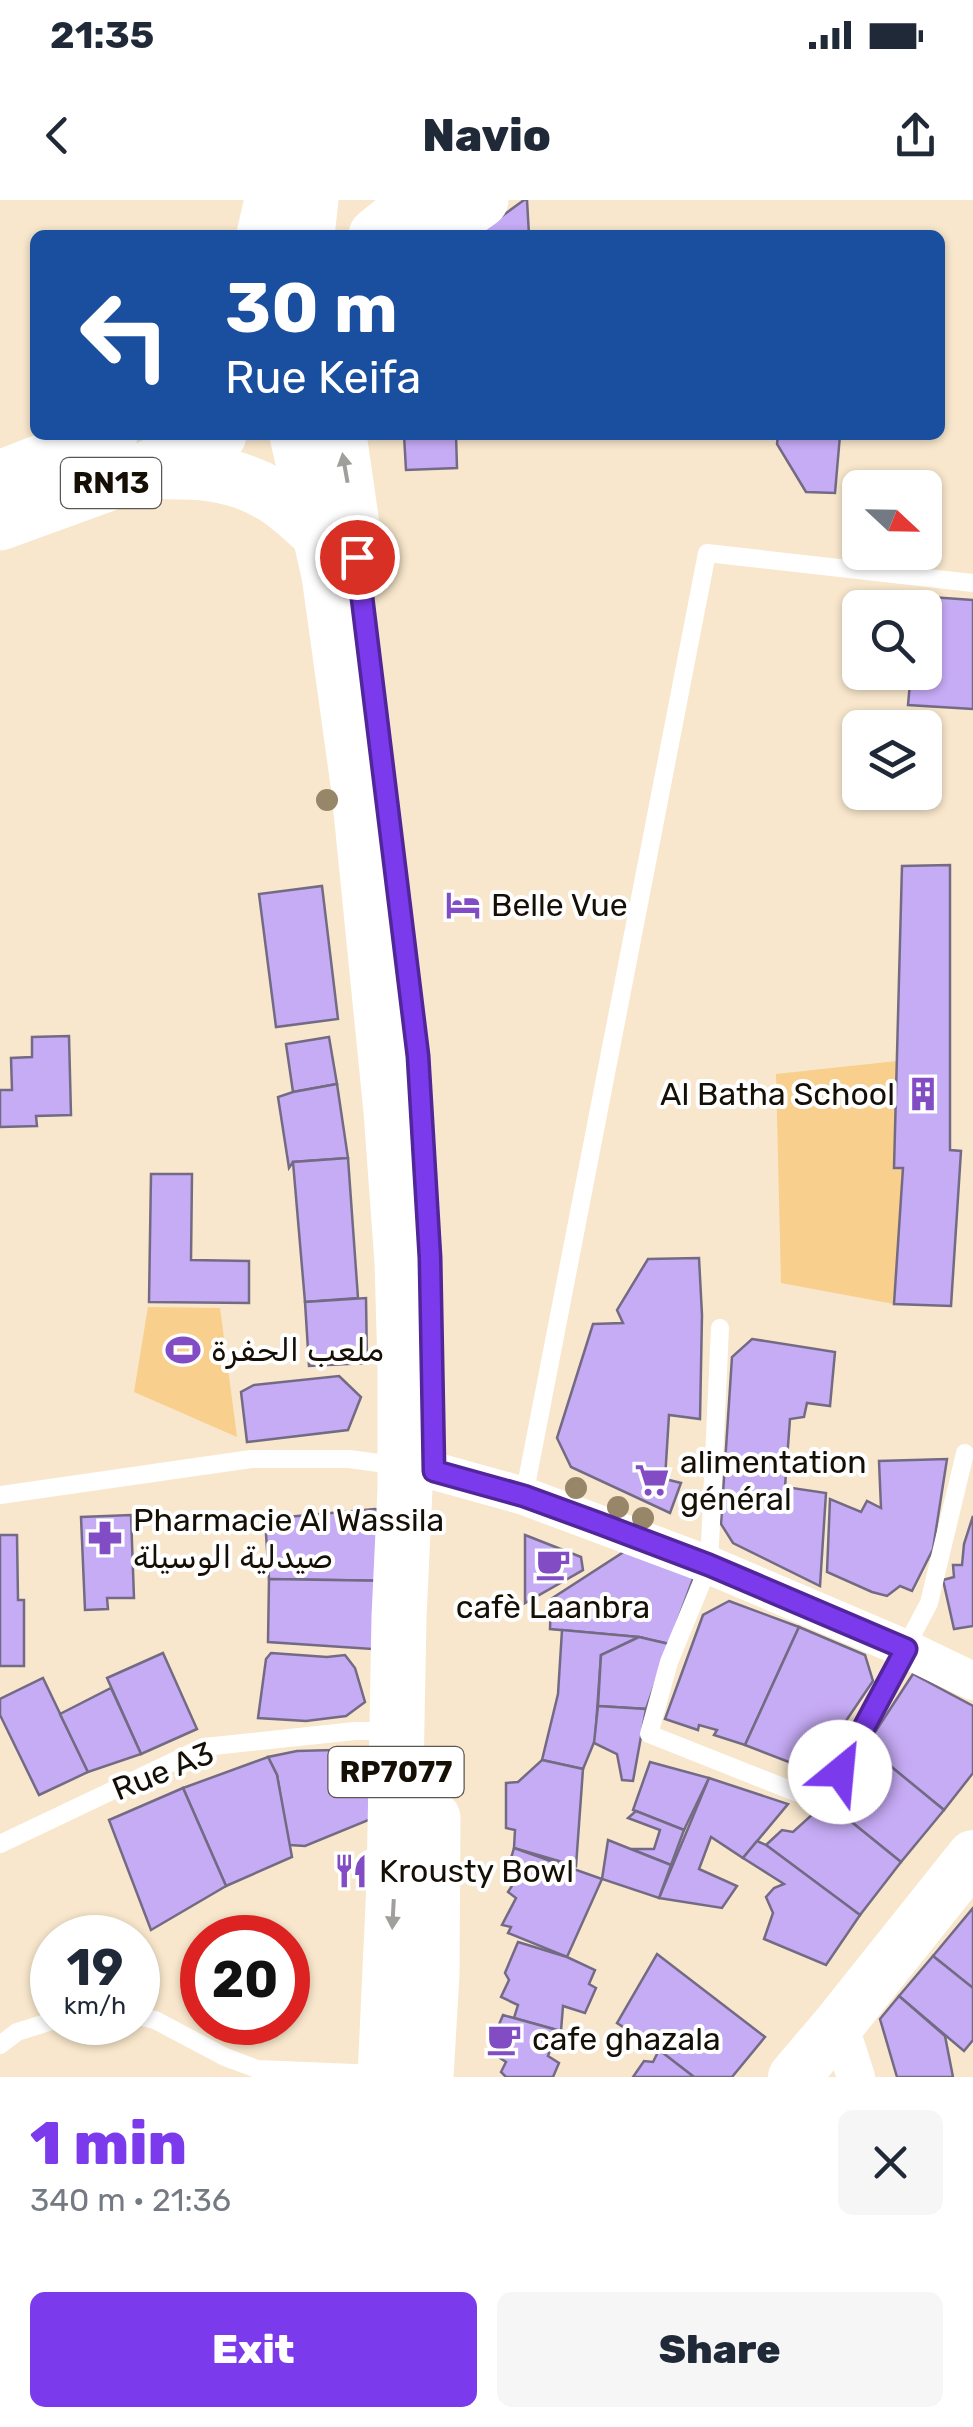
<!DOCTYPE html>
<html lang="en">
<head>
<meta charset="utf-8">
<style>
	:root { --surface:#fff; --page:#f6f6f7; --text:#1f2937; --muted:#747a83; --accent:#7c3aed }
	body { margin:0; font-family:Rubik,Vazirmatn,sans-serif; background:var(--page); color:var(--text); height:100vh; display:flex; flex-direction:column; font-size:38px; white-space:nowrap }
	* { box-sizing:border-box; margin:0 }
	p { font-size:32px; color:var(--muted) }
	.icon { flex:none; width:55px; height:55px; fill:none; stroke:currentColor; stroke-width:2; stroke-linecap:round; stroke-linejoin:round }
	.map { position:relative; height:1877px; overflow:hidden }
	.sheet { display:flex; flex-direction:column; background:var(--surface); flex:1 }
	.sheet>* { flex:none }
	.hud { position:absolute; left:30px; top:30px; width:915px; height:210px; border-radius:15px; box-shadow:0 2px 8px #0004; background:#1a4fa0; color:#fff; overflow:hidden }
	.needle { width:65px; rotate:112deg }
	.tools { position:absolute; left:842px; top:270px; display:grid; gap:20px }
	.tools a { display:grid; place-items:center; width:100px; height:100px; border-radius:15px; background:var(--surface); box-shadow:0 2px 8px #0004; font-size:50px }
	.speed { position:absolute; left:30px; top:1715px; display:flex; gap:20px; font-size:50px; font-weight:700; text-align:center }
	.speed>* { display:grid; place-content:center; width:130px; height:130px; border-radius:50%; background:var(--surface); box-shadow:0 2px 8px #0004; line-height:1 }
	.speed small { font-size:25px; font-weight:400 }
	.speed .limit { border:15px solid #d22; background:#fff; color:#111 }
	.pin { position:absolute; display:grid; place-items:center; width:85px; height:85px; color:#fff; margin:-42px; border:5px solid #fff; border-radius:50%; box-shadow:0 2px 10px #0007 }
	.me { position:absolute; width:110px; margin:-55px; rotate:28deg; stroke-linejoin:round; filter:drop-shadow(0 0 8px #0008) }
	.turn { display:flex; align-items:center; gap:35px; height:210px; padding:0 30px; font-size:45px }
	.turn .icon { width:130px; height:130px; stroke-width:2.5 }
	.turn b { display:block; font-size:70px; line-height:85px }
	.round { display:grid; place-items:center; flex:none; width:105px; height:105px; border-radius:15px; background:var(--page) }
	.summary { display:flex; align-items:center; justify-content:space-between; height:170px; padding:0 30px }
	h1 { font-size:60px; font-weight:800; line-height:75px; color:var(--accent) }
	.action { display:flex; gap:20px; margin-top:auto; padding:20px 30px }
	.action a { flex:1; height:115px; border-radius:15px; background:var(--accent); color:#fff; font-size:40px; font-weight:800; line-height:115px; text-align:center }
	.action a+a { background:var(--page); color:var(--text) }
	.status { display:flex; justify-content:space-between; align-items:center; height:70px; padding:0 50px; background:var(--surface); direction:ltr }
	.status svg { height:28px; fill:currentColor }
	header { display:flex; justify-content:space-between; align-items:center; height:130px; padding:0 30px; background:var(--surface); font-size:45px; font-weight:800 }
	.map>svg:first-child { display:block }
</style>
</head>
<body>
<div class="status"><b>21:35</b><svg viewBox="0 0 49 12"><path d="M0 12V9h3v3zM5 12V6h3v6zM10 12V3h3v9zM15 12V0h3v12zM26 1h20v11H26zM47 4h2v5h-2z"/></svg></div>
<header><svg class="icon" aria-label="back" viewBox="0 0 24 24"><path d="M15 5l-7 7 7 7"/></svg>Navio<svg class="icon" aria-label="share" viewBox="0 0 24 24"><path d="M12 15V3M7 8l5-5 5 5M5 13v7h14v-7"/></svg></header>
<div class="map">
<svg width="973" height="1877" viewBox="0 0 973 1877">
	<rect width="100%" height="100%" fill="#f8e7cc"/>
	<!-- green -->
	<g fill="#f8cf8d">
		<path d="M897 861 895 968H903L894 1104 781 1083 776 874Z"/>
		<path d="M148 1107 220 1108 237 1237 134 1192Z"/>
	</g>
	<!-- building -->
	<g fill="#c6abf5" stroke="#736b84" stroke-width="2.5">
		<path d="M524 0H527L529 35H476Z"/>
		<path d="M404 235H456L457 268 406 270Z"/>
		<path d="M778 235H840L835 293 806 292 777 244Z"/>
		<path d="M916 396 973 400V509L908 505 911 472H925V408H916Z"/>
		<path d="M950 665V950L961 951 951 1106 894 1104 903 968H894L902 666Z"/>
		<path d="M322 686 338 819 276 827 259 694Z"/>
		<path d="M69 836 71 915 36 916 37 926 0 927V890H12L11 858 32 857V837Z"/>
		<path d="M329 837 337 884 293 892 286 844Z"/>
		<path d="M337 884 348 958 293 962 289 968 278 897 293 892Z"/>
		<path d="M348 958 358 1098 305 1102 293 962Z"/>
		<path d="M151 974H192L191 1060 249 1061V1103L149 1102Z"/>
		<path d="M699 1058 702 1115 700 1219 669 1215 665 1279 681 1283 670 1313 571 1267 557 1238 593 1124 623 1123 617 1110 648 1059Z"/>
		<path d="M366 1098 367 1163 309 1166 305 1102Z"/>
		<path d="M752 1139 835 1152 830 1206 807 1203 804 1217 790 1219 785 1287 826 1293 820 1386 733 1343 721 1324 732 1157Z"/>
		<path d="M339 1176 361 1197 348 1230 247 1242 241 1192 254 1185Z"/>
		<path d="M947 1259 933 1349 912 1391 900 1386 887 1396 872 1392 827 1372 830 1299 861 1312 867 1301 881 1308 879 1261Z"/>
		<path d="M375 1309 392 1313 395 1381 269 1379 265 1319Z"/>
		<path d="M131 1315 134 1398H107L108 1409 85 1410 81 1317Z"/>
		<path d="M973 1316V1426L954 1429 943 1380 954 1377 953 1365H962L964 1344Z"/>
		<path d="M0 1335H17L18 1400H24V1466H0Z"/>
		<path d="M525 1335 581 1357 583 1370 525 1403Z"/>
		<path d="M633 1346 697 1368 669 1444 639 1437 550 1429 551 1399Z"/>
		<path d="M269 1379 395 1381 387 1450 268 1442Z"/>
		<path d="M729 1401 799 1427 745 1545 714 1535 717 1530 699 1525 698 1530 665 1519 703 1415Z"/>
		<path d="M799 1427 865 1455 873 1481 812 1571 745 1545Z"/>
		<path d="M562 1430 639 1437 601 1455 595 1540 583 1569 542 1560 558 1494Z"/>
		<path d="M639 1437 669 1444 646 1509 598 1506 601 1455Z"/>
		<path d="M163 1453 197 1529 141 1554 107 1478Z"/>
		<path d="M271 1453 327 1457 345 1455 355 1468 365 1502 346 1516 306 1521 258 1518 266 1459Z"/>
		<path d="M913 1474 973 1506V1573L944 1610 866 1546Z"/>
		<path d="M43 1478 88 1572 39 1595 0 1515V1499Z"/>
		<path d="M111 1488 141 1554 88 1572 60 1514Z"/>
		<path d="M598 1506 646 1509 633 1581 622 1580 617 1554 594 1543Z"/>
		<path d="M866 1546 944 1610 901 1662 833 1607Z"/>
		<path d="M370 1549 371 1619 305 1646 290 1645 288 1642 277 1575 268 1557 297 1551Z"/>
		<path d="M268 1557 277 1575 292 1657 226 1686 183 1588Z"/>
		<path d="M542 1560 583 1569 576 1666 514 1648 515 1630 506 1628V1583L518 1582Z"/>
		<path d="M650 1562 709 1578 684 1630 633 1610Z"/>
		<path d="M709 1578 788 1604 743 1658 711 1637 699 1669 737 1686 722 1708 659 1698Z"/>
		<path d="M183 1588 226 1686 151 1730 109 1620Z"/>
		<path d="M833 1607 901 1662 860 1715 766 1645 782 1630 793 1632 815 1612Z"/>
		<path d="M636 1611 684 1630 671 1665 631 1649H654L660 1630 628 1618Z"/>
		<path d="M608 1640 671 1665 659 1698 602 1679Z"/>
		<path d="M757 1641 766 1645 860 1715 826 1765 764 1739 773 1713 766 1697 774 1688 784 1684 743 1658Z"/>
		<path d="M514 1648 602 1679 567 1757 508 1733 511 1727 502 1725 516 1698 508 1692 520 1673 509 1665Z"/>
		<path d="M973 1708V1788L933 1756Z"/>
		<path d="M518 1742 567 1757 595 1770 589 1784 596 1788 585 1813 563 1806 561 1831 514 1818 518 1805 501 1797 509 1780 505 1773Z"/>
		<path d="M657 1754 765 1837 732 1877H694L659 1850 617 1823Z"/>
		<path d="M933 1756 973 1788V1840L964 1851 899 1796Z"/>
		<path d="M899 1796 945 1836 953 1877H897L880 1819Z"/>
		<path d="M503 1815 557 1830 548 1856 559 1863 553 1877H506L501 1872 506 1862 500 1858 505 1847 500 1841 507 1832 498 1827Z"/>
		<path d="M659 1850 694 1877H633L644 1861 653 1862Z"/>
	</g>
	<g fill="none" stroke-linecap="round" stroke-linejoin="round">
		<!-- lane -->
		<g stroke="#fff" stroke-width="18">
			<path d="M720 1128 709 1365 669 1462 649 1534 823 1603 929 1403 965 1253"/>
			<path d="M0 1295 251 1259H349L401 1266"/>
			<path d="M524 1296 707 353 973 383"/>
			<path d="M0 1644 204 1547 355 1531H391"/>
			<path d="M138 1816 155 1820 225 1857 257 1869 379 1874"/>
			<path d="M0 1845 17 1832 52 1821"/>
		</g>
		<!-- street -->
		<g stroke="#fff" stroke-width="38">
			<path d="M434 1271 524 1296 709 1365 906 1449 973 1481"/>
			<path d="M839 1824 856 1877"/>
		</g>
		<!-- secondary -->
		<path stroke="#fff" stroke-width="52" d="M794 1877 839 1824 973 1656"/>
		<!-- primary -->
		<g stroke="#fff" stroke-width="55">
			<path d="M264 35 272 0"/>
			<path d="M307 35 311 0"/>
			<path d="M376 35 420 0"/>
			<path d="M432 35 481 0"/>
			<path d="M297 235 329 375 359 591 391 911 402 1062 405 1166V1289L399 1417 394 1683 385 1877"/>
			<path d="M339 235 358 366"/>
			<path d="M148 272C192 271 231 271 270 294 288 304 303 320 319 333"/>
			<path d="M0 278 110 235"/>
			<path d="M0 323 140 272 219 235"/>
			<path d="M426 1877 432 1774 433 1618"/>
		</g>
	</g>
	<!-- trees -->
	<g fill="#988668">
		<circle cx="327" cy="600" r="11"/>
		<circle cx="576" cy="1288" r="11"/>
		<circle cx="618" cy="1307" r="11"/>
		<circle cx="643" cy="1318" r="11"/>
	</g>
	<!-- one-way arrows -->
	<defs><path id="oneway-solid" d="M-6-.8H1V-3.2L6.5 0L1 3.2V.8H-6Z" transform="scale(2.5)"/></defs>
	<g fill="#a19f9b">
		<use href="#oneway-solid" transform="translate(345 268) rotate(-100)"/>
		<use href="#oneway-solid" transform="translate(393 1714) rotate(93)"/>
	</g>
	<g fill="none" stroke-linecap="round" stroke-linejoin="round">
		<!-- route casing -->
		<g stroke="#51269a" stroke-width="25">
			<path id="route" d="M357 357 418 856 430 1058 434 1271 524 1296 598 1323 709 1365 906 1449 840 1572"/>
		</g>
		<!-- route -->
		<use href="#route" stroke="#7c3aed" stroke-width="18"/>
	</g>
	<!-- icons -->
	<defs>
		<g id="hotel-bare" transform="scale(2.7)"><path d="M-6-4.5h1.5V1H6V5H4.5V3h-9V5H-6ZM-4 0a1.8 1.8 0 1 1 3.6 0ZM.5 0V-2.5h3Q6-2.5 6 0Z" fill="#814cc4" stroke="#fff" stroke-width="2.5" paint-order="stroke"/></g>
		<g id="building-bare" transform="scale(2.7)"><path d="M-4-6H4V6H1V3H-1V6H-4ZM-2.5-4.3h1.7v1.8h-1.7ZM.8-4.3h1.7v1.8H.8ZM-2.5-1h1.7V.8h-1.7ZM.8-1h1.7V.8H.8Z" fill="#814cc4" stroke="#fff" stroke-width="2.5" paint-order="stroke"/></g>
		<g id="stadium-bare" transform="scale(2.7)"><path d="M0-5a6.5 5 0 1 0 0 10a6.5 5 0 1 0 0-10ZM-3.5-1.8h7v3.6h-7Z" fill="#814cc4" stroke="#fff" stroke-width="2.5" paint-order="stroke"/></g>
		<g id="supermarket-bare" transform="scale(2.7)"><path d="M-6-5.5h2.5l.6 2H6L4.5 2H-2.5L-4.4-4H-6ZM-1.5 3.2a1.3 1.3 0 1 0 .1 0ZM3 3.2a1.3 1.3 0 1 0 .1 0Z" fill="#814cc4" stroke="#fff" stroke-width="2.5" paint-order="stroke"/></g>
		<g id="pharmacy-bare" transform="scale(2.7)"><path d="M-2-6h4v4h4v4h-4v4h-4v-4h-4v-4h4Z" fill="#814cc4" stroke="#fff" stroke-width="2.5" paint-order="stroke"/></g>
		<g id="cafe-bare" transform="scale(2.7)"><path d="M-5.5-4.5H6V0H3Q3 3.5 0 3.5H-2.5Q-5.5 3.5-5.5 0ZM3-3.2v2h1.7v-2ZM-6 4.5H4V6H-6Z" fill="#814cc4" stroke="#fff" stroke-width="2.5" paint-order="stroke"/></g>
		<g id="restaurant-bare" transform="scale(2.7)"><path d="M-5-6h1v4h1v-4h1v4h1v-4h1v5L-1.5 .5V6h-2V.5L-5-1ZM5-6V6H3V1.5H1.5Q1.5-4 5-6Z" fill="#814cc4" stroke="#fff" stroke-width="2.5" paint-order="stroke"/></g>
	</defs>
	<g fill-rule="evenodd">
		<use href="#hotel-bare" x="463" y="705"/>
		<use href="#building-bare" x="923" y="894"/>
		<use href="#stadium-bare" x="183" y="1150"/>
		<use href="#supermarket-bare" x="652" y="1280"/>
		<use href="#pharmacy-bare" x="105" y="1338"/>
		<use href="#cafe-bare" x="553" y="1364"/>
		<use href="#restaurant-bare" x="351" y="1671"/>
		<use href="#cafe-bare" x="504" y="1839"/>
	</g>
	<g text-anchor="middle" stroke-width="8" stroke-linejoin="round" paint-order="stroke">
		<!-- shield labels -->
		<g fill="#fff" stroke="#5b5751" stroke-width="2.5">
			<rect x="61" y="258" width="100" height="50" rx="8"/>
			<rect x="328.5" y="1547" width="135" height="50" rx="8"/>
		</g>
		<g font-size="30" font-weight="bold" fill="#150f06">
			<text x="111" y="293">RN13</text>
			<text x="396" y="1582">RP7077</text>
		</g>
		<!-- poi labels -->
		<g font-size="32" fill="#150f06" stroke="#fff" text-anchor="start">
			<text x="491" y="716">Belle Vue</text>
			<text x="895" y="905" text-anchor="end">Al Batha School</text>
			<text x="211" y="1161">ملعب الحفرة</text>
			<text x="680" y="1273">alimentation<tspan x="680" dy="37">général</tspan></text>
			<text x="133" y="1331">Pharmacie Al Wassila<tspan x="133" dy="37">صيدلية الوسيلة</tspan></text>
			<text x="553" y="1418" text-anchor="middle">cafè Laanbra</text>
			<text x="379" y="1682">Krousty Bowl</text>
			<text x="532" y="1850">cafe ghazala</text>
		</g>
		<!-- street labels -->
		<g font-size="32" fill="#150f06" stroke="#fff">
			<text transform="translate(163 1571) rotate(-22)" y="11">Rue A3</text>
		</g>
	</g>
</svg>
<div class="tools">
<a><svg class="needle" viewBox="-14 -14 28 28"><path d="M0-13l5 13h-10z" fill="#e53935"/><path d="M0 13l5-13h-10z" fill="#747a83"/></svg></a>
<a><svg class="icon" aria-label="search" viewBox="0 0 24 24"><circle cx="10" cy="10" r="6"/><path d="M15 15l6 6"/></svg></a>
<a><svg class="icon" aria-label="layers" viewBox="0 0 24 24"><path d="M12 4l9 5-9 5-9-5zM3 14l9 5 9-5"/></svg></a>
</div>
<div class="speed"><div>19<small>km/h</small></div><div class="limit">20</div></div>
<div class="pin" style="left:357px;top:357px;background:#d93025"><svg class="icon" aria-label="arrive" viewBox="0 0 24 24"><path d="M6 21V4h12l-3 4 3 4H6"/></svg></div>
<svg class="me" style="left:840px;top:1572px" viewBox="-20 -20 40 40"><circle r="19" fill="#fff"/><path d="M0-13L10 11 0 6-10 11z" fill="#7c3aed"/></svg>
<div class="hud">
<div class="turn"><svg class="icon" aria-label="left" viewBox="0 0 24 24"><path d="M17 20v-9H6M10 6l-5 5 5 5"/></svg><div><b>30 m</b>Rue Keifa</div></div>
</div>
</div>
<section class="sheet">
<div class="summary"><div><h1>1 min</h1><p>340 m · 21:36</p></div><a class="round"><svg class="icon" aria-label="close" viewBox="0 0 24 24"><path d="M6 6l12 12M18 6L6 18"/></svg></a></div>
<div class="action"><a>Exit</a><a>Share</a></div>
</section>
</body>
</html>
